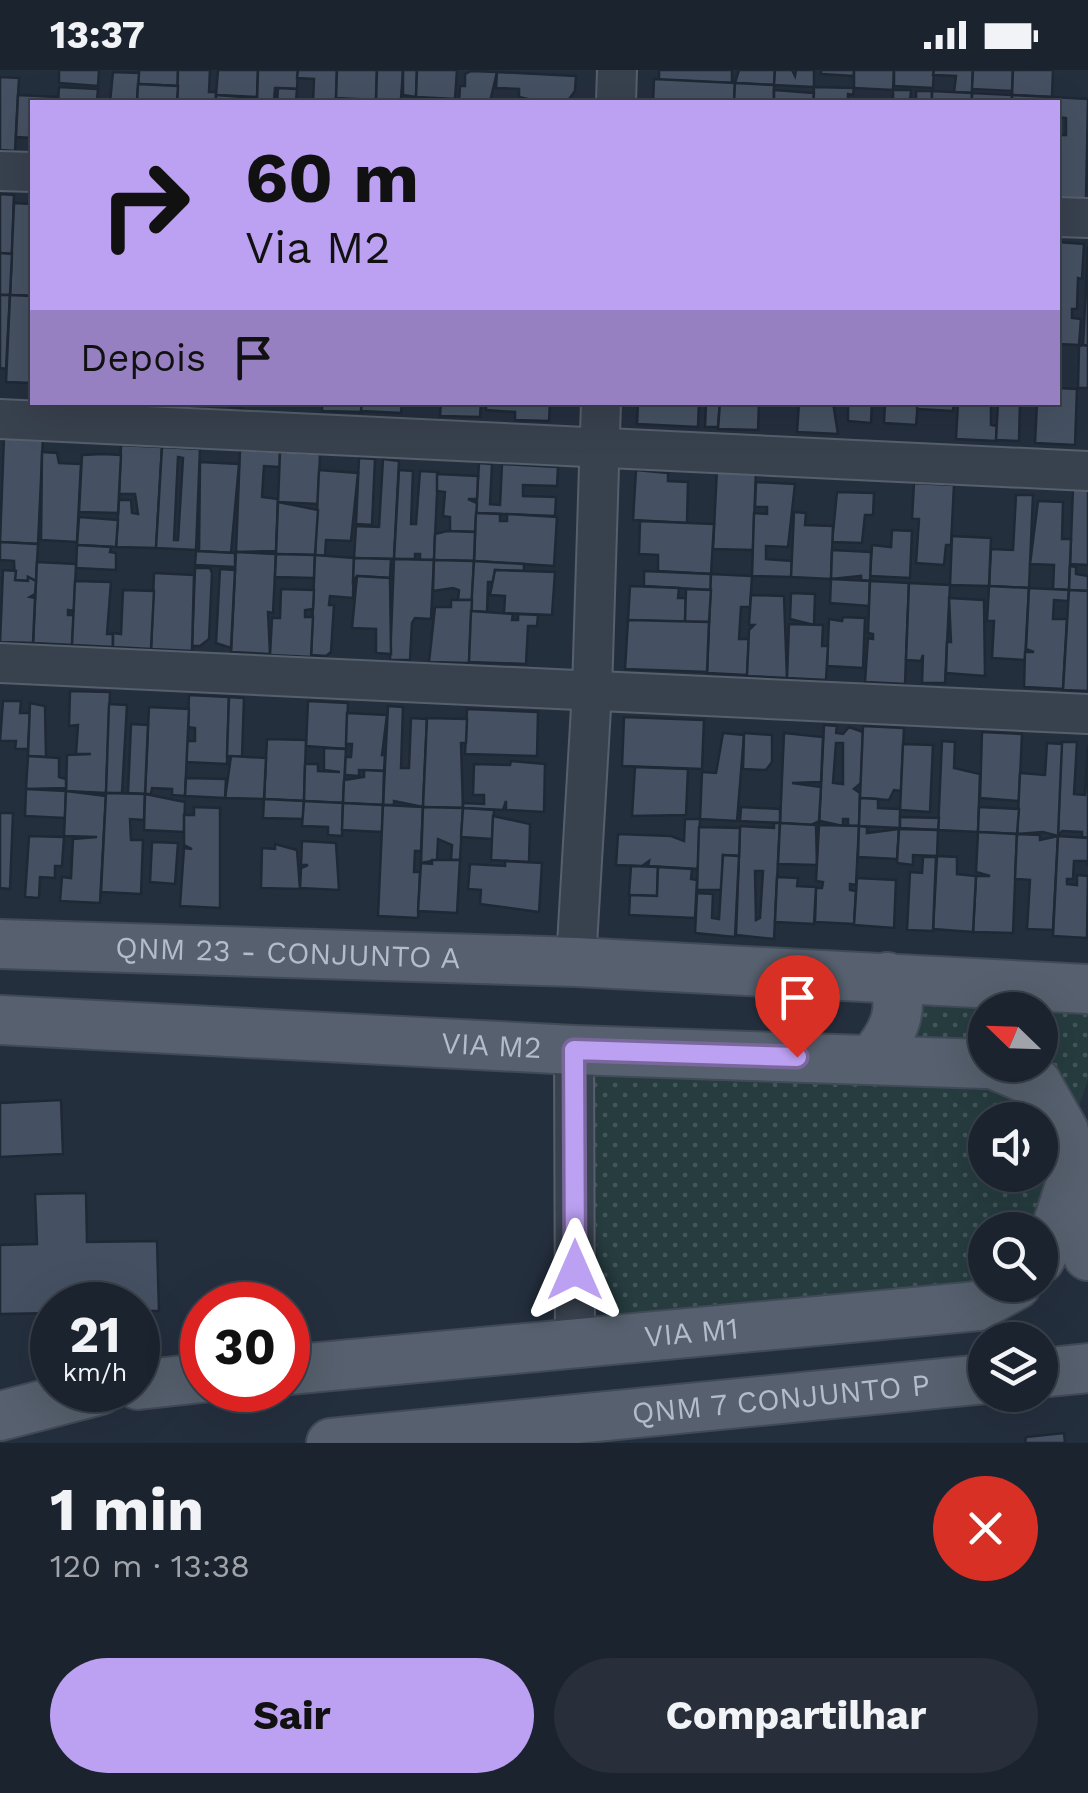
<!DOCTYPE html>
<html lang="pt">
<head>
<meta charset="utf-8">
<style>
	:root { --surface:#1b232e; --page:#282f3a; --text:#f1f3f6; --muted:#a0a4aa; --line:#39404a; --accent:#bca0f2 }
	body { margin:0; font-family:"Work Sans",sans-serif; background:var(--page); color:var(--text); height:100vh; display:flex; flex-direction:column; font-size:38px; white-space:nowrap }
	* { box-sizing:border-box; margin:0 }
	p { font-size:32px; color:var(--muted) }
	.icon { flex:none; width:55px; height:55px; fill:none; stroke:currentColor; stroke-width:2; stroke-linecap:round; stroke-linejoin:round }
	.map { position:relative; height:1373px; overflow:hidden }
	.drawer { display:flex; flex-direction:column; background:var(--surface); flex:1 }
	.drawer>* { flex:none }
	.top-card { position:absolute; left:30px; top:30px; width:1030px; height:305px; border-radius:0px; box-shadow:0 10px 40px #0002,0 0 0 2px var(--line); background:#bca0f2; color:#111; overflow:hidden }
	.needle { width:65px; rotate:293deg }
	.tools { position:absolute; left:968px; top:922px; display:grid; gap:20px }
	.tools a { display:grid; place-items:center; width:90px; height:90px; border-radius:50%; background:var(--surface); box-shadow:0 10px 40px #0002,0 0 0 2px var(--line); font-size:50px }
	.speed { position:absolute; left:30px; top:1212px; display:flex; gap:20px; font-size:50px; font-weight:700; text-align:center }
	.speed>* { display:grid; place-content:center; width:130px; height:130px; border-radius:50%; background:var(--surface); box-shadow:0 10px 40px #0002,0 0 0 2px var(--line); line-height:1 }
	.speed small { font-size:25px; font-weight:400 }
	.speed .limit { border:15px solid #d22; background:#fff; color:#111 }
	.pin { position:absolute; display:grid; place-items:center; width:85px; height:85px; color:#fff; margin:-102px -42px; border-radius:50% 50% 50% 0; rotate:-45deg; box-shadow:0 0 10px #0007 }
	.pin .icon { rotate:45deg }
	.me { position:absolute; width:110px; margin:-55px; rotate:0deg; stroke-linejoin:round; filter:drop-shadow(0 0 8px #0008) }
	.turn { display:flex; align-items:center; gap:35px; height:210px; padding:0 50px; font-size:45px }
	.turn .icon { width:130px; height:130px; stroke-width:2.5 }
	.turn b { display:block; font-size:70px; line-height:85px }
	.then { display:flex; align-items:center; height:95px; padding:0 50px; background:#0003; gap:20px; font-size:38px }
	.round { display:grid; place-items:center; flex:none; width:105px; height:105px; border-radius:52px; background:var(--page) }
	.summary { display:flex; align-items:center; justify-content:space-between; height:170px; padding:0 50px }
	h1 { font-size:60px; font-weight:700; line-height:75px }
	.button { display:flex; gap:20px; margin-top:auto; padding:20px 50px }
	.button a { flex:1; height:115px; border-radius:60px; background:var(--accent); color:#111; font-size:40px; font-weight:700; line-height:115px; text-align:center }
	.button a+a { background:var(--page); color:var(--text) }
	.status { display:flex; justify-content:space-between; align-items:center; height:70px; padding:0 50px; background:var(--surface); direction:ltr }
	.status svg { height:28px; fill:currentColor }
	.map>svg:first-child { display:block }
</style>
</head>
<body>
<div class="status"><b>13:37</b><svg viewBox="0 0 49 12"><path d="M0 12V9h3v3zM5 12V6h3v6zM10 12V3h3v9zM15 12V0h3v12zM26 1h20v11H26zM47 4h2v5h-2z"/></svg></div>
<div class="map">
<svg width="1088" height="1373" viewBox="0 0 1088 1373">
	<defs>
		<pattern id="grass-dots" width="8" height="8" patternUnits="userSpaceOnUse" patternTransform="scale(2.5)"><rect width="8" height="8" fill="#263c3f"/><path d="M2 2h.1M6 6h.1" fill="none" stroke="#435659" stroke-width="1.8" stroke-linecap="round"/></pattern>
	</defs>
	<rect width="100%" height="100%" fill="#242f3e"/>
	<!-- grass -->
	<g fill="url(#grass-dots)" fill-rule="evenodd">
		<path d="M916 925 1088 933V1009L1077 1042 1066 1019 1040 988V940H985V979L903 975Z"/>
		<path d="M617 991 996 1008C1058 1028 1054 1106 1039 1160H985L986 1216 650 1250 621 1249 599 1233 590 1014 601 997ZM985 1050H1040V1105H985Z"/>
	</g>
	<!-- building -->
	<g fill="#455162" stroke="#1f2835" stroke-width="2.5" fill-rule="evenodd">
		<path d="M59 0H99L98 16 59 13Z"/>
		<path d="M139 0H178V16L138 14Z"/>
		<path d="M178 0H210L209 22H217L215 32H177Z"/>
		<path d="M218 0H258L257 27 216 25Z"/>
		<path d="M258 0H298L297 19 275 18 274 32H257Z"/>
		<path d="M298 0H337L336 32H313L314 9 297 8Z"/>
		<path d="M337 0H377L376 30 336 28Z"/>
		<path d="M377 0H403L401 29 410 32H376Z"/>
		<path d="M403 0H417L416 27 403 25Z"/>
		<path d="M417 0H457L455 29 416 27Z"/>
		<path d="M659 0H732V13L659 10Z"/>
		<path d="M739 0H775L774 15 735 13Z"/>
		<path d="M775 0H792L795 6 796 0H814V17L774 15Z"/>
		<path d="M821 0H854V6L821 4Z"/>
		<path d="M854 0H894L893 20 854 18Z"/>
		<path d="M894 0H934L933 18 894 16Z"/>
		<path d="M934 0H973L972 23 954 22 956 6 933 5Z"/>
		<path d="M973 0H1013L1012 21 972 19Z"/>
		<path d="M1013 0H1053L1052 27 1012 25Z"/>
		<path d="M471 1 497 2 490 32H459L460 16H465V4Z"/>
		<path d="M113 2 139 3 137 32H110Z"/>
		<path d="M497 2 576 6 575 21 567 32H541L519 27V19L496 18Z"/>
		<path d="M0 7 19 8 15 81 0 80Z"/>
		<path d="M654 9 735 13 734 32H653Z"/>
		<path d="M735 13 774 15V32H734Z"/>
		<path d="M138 14 178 16 177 32H137Z"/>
		<path d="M59 17 98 19 97 32H58Z"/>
		<path d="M814 17 854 18 853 25 848 24V32H813Z"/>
		<path d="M278 18 297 19 296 32H277Z"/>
		<path d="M774 20 814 23 813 32H774Z"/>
		<path d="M893 20H911L910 32H893Z"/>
		<rect x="916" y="21" width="16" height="11"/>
		<path d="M932 21 972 23V32H932Z"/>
		<path d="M972 23 1012 25V32H972Z"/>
		<path d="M18 25 58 27V32H32V68L16 67Z"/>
		<path d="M216 25 243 27 242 32H216Z"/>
		<path d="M1012 25 1051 27V32H1012Z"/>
		<path d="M1052 27 1088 29 1086 130 1058 129V65H1066V48L1058 47V32H1051Z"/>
		<path d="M0 124 14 125 12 184 0 183Z"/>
		<path d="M14 133 32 134V226L10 225Z"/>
		<path d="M1058 172 1084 174 1082 209 1078 208 1077 239H1072V248L1081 249 1079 275 1058 274Z"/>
		<path d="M1088 176V276L1083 275Z"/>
		<path d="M0 183 12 184 10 225H0Z"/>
		<path d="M0 225H10L6 299 0 298Z"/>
		<path d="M10 225 32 226V313L6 312Z"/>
		<path d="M1083 275 1088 276V318H1078L1079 276Z"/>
		<path d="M1058 318 1077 319 1075 375 1035 373 1037 332H1058Z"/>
		<path d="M202 332V338L163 337 164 332Z"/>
		<path d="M243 332V338L202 333V332Z"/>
		<path d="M322 332H362L361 342 322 341Z"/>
		<path d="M362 332H402L401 343 361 341Z"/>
		<path d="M441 332H481L480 347 440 346Z"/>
		<path d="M486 332H550L549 351 515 350V342L486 340Z"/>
		<path d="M638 332H699L698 357 637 354Z"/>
		<path d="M706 332H720L718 357H705Z"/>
		<path d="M720 332H759L758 360 718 359Z"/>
		<path d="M833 332 838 364 797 362 799 332Z"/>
		<path d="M848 332H872L871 353 848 351Z"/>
		<path d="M885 332H918L916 355 884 353Z"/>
		<path d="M918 332H954L953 341 917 339Z"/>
		<path d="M958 332H991V355L997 356 996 371 956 369Z"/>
		<path d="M998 332H1020L1019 371 996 370Z"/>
		<path d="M4 366 43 367 38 474 0 472Z"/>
		<path d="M121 375 162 377 156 478 116 477 119 430H131L132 443 138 444 135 424H119Z"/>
		<path d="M162 377 200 379 196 480 156 478ZM178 387 183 388 178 470H174Z"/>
		<path d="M240 380 280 382V397L264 396 262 427 278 429 276 481 236 482Z"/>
		<path d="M42 382 57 383 59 393 81 394 77 472 41 470Z"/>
		<path d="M280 382 320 384 318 434 278 432Z"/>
		<path d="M103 384 121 385 118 443 79 442 82 385Z"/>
		<path d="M359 388 375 389 372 455 356 454Z"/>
		<path d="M383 389 399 391 394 489 354 488 356 456 379 457Z"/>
		<path d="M200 392 239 394 231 483 199 481Z"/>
		<path d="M479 393 492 394 490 434 500 435 502 394 558 397 557 416 523 415V426L556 427 555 446 476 443Z"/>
		<path d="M717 398 756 400 753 480 713 479Z"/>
		<path d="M319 400 358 403 351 471 326 470 325 486 315 485Z"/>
		<path d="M399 400 413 401 411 454H416L420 401 438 402 434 490H420V484H415V489H394Z"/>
		<path d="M636 400 668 403V411L688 412 687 453 633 450Z"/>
		<path d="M437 404 478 406 477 429H468L477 433 475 462 450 461V447L443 446 445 422 437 421Z"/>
		<path d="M756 412 795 414 788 477 766 476V489L792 491 791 507 752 506 754 443 767 444V437H755Z"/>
		<path d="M914 413 954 415 951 475H946L944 495 916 493 919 449H912Z"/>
		<path d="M1073 419 1088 420V495L1070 494Z"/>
		<path d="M837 422 874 423 873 445H865L862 473 832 472Z"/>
		<path d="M1016 425H1033L1029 518 989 516 991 479 1013 480Z"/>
		<path d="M1038 431 1063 432 1062 469H1071L1069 520 1053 519 1054 495 1030 494Z"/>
		<path d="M278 432 318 440 315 485 276 484Z"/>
		<path d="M794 442 806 443 805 455 833 456 831 509 791 507Z"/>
		<path d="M476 443 500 444V451H507V444L557 447 554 496 474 491Z"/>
		<path d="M79 447 118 450 116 477 77 475Z"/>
		<path d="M640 451 714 454 711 504 658 501V485L639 484Z"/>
		<path d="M892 460 912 461 910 508 870 506 872 475 891 477Z"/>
		<path d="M447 461 475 462 474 491 434 490 435 464Z"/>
		<path d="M952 466 991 468 989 516 950 515Z"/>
		<path d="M0 472 38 474 36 511 28 507V511L15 510 14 491 0 490Z"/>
		<path d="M77 475 111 477 110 482 116 483V500L76 498Z"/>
		<path d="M832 480 871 482 870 511 861 510V506L831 509Z"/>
		<path d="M196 481 235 483V497L195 495Z"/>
		<path d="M236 482 276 484 273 543 268 542 270 584 231 582Z"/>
		<path d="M276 484 315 485 314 508 275 507Z"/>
		<path d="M315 485 354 488 353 528 330 526 329 535H334L331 582 326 586 311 585Z"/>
		<path d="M354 488 391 489 390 508 357 506 353 511Z"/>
		<path d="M394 489 434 490 431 549 415 548 412 553 410 590H390Z"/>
		<path d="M434 490 474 491 472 530H458L459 520 453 518 433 521Z"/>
		<path d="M474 491 524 494V501L495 500 494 512H488L487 542 471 541Z"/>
		<path d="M37 492 76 494 74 541 68 540V545H74L72 575 33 573Z"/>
		<path d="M1070 496 1076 497V504L1088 506V521L1069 520Z"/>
		<path d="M195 498H210L212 503 209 569 200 576H192Z"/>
		<path d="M220 499 235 500 231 578 216 573Z"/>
		<path d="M3 500 16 501 15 510 28 511V507L36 511 35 524 30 527 35 528 33 573 0 572Z"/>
		<path d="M495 500 555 502 552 545 504 543 505 526 490 525Z"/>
		<path d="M644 501 711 504V520L644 516Z"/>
		<path d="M154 503 194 505 192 581 151 579Z"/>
		<path d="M711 504 752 506 750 537H741L739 569H749L747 605 707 603Z"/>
		<path d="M357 506 390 508 391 584 376 583V559L352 558Z"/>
		<path d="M831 509 870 511 869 536 830 533Z"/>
		<path d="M75 511 111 512 107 564H113V577L72 575Z"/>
		<path d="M870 511 909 513 905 614 865 612 868 568 873 569V564L868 563Z"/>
		<path d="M909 513 950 515 945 613H922L923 585 921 591 906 590Z"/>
		<path d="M630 516 679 518 678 528H686L685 552 628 550Z"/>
		<path d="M989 516 1029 518 1025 590 992 588 994 551H987Z"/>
		<path d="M1029 518 1069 520 1068 531 1054 530 1053 549H1067L1063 619 1024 617 1025 582H1034L1026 579Z"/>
		<path d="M281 519 314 520 313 539 305 540V547H313L311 587 270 585 272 548H280Z"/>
		<path d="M686 519 711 520 709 552H685Z"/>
		<path d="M123 520 154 521 151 579 113 577V563L121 564Z"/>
		<path d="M1069 520 1088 521V621L1063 620Z"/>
		<path d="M791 523 815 524 814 555 790 549Z"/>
		<path d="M751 525 784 526 787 608 747 606 749 560 754 555H749Z"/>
		<path d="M949 528 984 530 985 606 946 603 947 572H951Z"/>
		<path d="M451 530H472L469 593 429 592 435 537H451Z"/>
		<path d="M471 541 513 544 512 550H518V544L538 545 537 556H528L526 594 469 592Z"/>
		<path d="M843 547 865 548 863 598 827 596 829 549 842 551Z"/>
		<path d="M628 550 709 552 707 602 625 599Z"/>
		<path d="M789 554 823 555 822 576H828L826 610 787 608Z"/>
		<path d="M70 621 110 622 106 723 66 721 67 685 91 684H76L78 655 69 656Z"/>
		<path d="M189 625 229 627 227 694 186 692 187 671H195V658L188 657Z"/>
		<path d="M229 627 244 628 242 687 227 686Z"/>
		<path d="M3 631H21L20 643H30L28 679H15L16 671H0Z"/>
		<path d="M308 631 348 633 346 679 306 676Z"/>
		<path d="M30 633 45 636 46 687 28 686Z"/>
		<path d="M109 634 127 635 122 723H106Z"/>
		<path d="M388 636 403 637 401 698H409L411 648 427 649 423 737 394 731V735H383Z"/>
		<path d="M149 637 189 639 185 726 172 725V719L152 718 151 724H145Z"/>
		<path d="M467 639 538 642 537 686 465 684Z"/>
		<path d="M347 643 387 645 382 685H385L384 701 359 700V706L345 705V687H351L352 674H346Z"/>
		<path d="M624 647 704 650 702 699 622 696Z"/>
		<path d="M427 648 467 649 466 673H461L463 738 423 737Z"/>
		<path d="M131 654 148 655 145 724 128 723Z"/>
		<path d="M824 655 837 656 836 663 843 664 849 657 863 662 861 713 854 719 860 723 859 756H848V749H843V756L820 751 819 755ZM836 673H843V714L833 713Z"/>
		<path d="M863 656 904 658 901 721 894 720 889 730 860 728Z"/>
		<path d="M982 662 1022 664 1019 731 980 728Z"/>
		<path d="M723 663 744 665 737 751 700 749 702 702 716 703Z"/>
		<path d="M744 663 772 665V692L766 700 743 699Z"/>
		<path d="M784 663 823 667 821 712 792 713 821 717 819 751 811 755 780 753Z"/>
		<path d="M267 669 306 670 304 731 264 729Z"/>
		<path d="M942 671 955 672 954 698 980 704 978 762 938 760Z"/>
		<path d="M1061 672H1077L1074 724 1085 725 1088 675V768L1082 767V762L1062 761 1058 766Z"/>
		<path d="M1047 673 1062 674 1058 766 1043 762 1017 764 1020 703 1045 705Z"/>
		<path d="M903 674 933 675 930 742 900 740Z"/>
		<path d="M324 678 346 679 343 733 304 731 305 694H318V701L340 702 324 700Z"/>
		<path d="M28 686 59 688V707L66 709V718L26 719Z"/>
		<path d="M231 686 266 688 264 729 225 728Z"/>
		<path d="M511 691 545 694 544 742 506 740V731L503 740 463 738V733L484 734V725H473L474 694 510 695Z"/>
		<path d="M635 697 688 699 686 745 632 746Z"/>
		<path d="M364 700 384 701 383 735 343 733 344 710 364 707Z"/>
		<path d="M186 708 226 709 225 728 185 726Z"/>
		<path d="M26 719 66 721 65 748 25 746Z"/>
		<path d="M66 721 106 726 100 833 60 831 62 807 71 808 73 769 97 767 64 766Z"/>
		<path d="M106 723 145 724 144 750 130 749 131 770H143L141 824 101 822Z"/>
		<path d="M145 724 185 732 184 762 144 760Z"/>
		<path d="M860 728 878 729V738L900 739V758L859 756Z"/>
		<path d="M264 729 304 731 303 749 263 748Z"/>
		<path d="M304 731 343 733 342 766 328 765V757L302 756Z"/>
		<path d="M343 733 383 735 382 762 342 760Z"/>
		<path d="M383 735 423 737 421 781H415L414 802H420L418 848 378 846Z"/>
		<path d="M194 737 220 738V838L180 836 184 778 192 779 184 775V745H194Z"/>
		<path d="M423 737 463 738 460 790H451L452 775 438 769 437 790 421 793Z"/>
		<path d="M741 737 780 739V753L740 751Z"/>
		<path d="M979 737 1019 739 1017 764 978 762Z"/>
		<path d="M463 738 494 740 492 769 461 767Z"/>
		<path d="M0 743H13L10 819 0 818Z"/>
		<path d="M493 746 530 754 529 792 491 790Z"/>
		<path d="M900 747 939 748 938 760 900 758Z"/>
		<path d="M685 749H700L698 799 648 796 649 791 642 796 616 795 618 764 671 766 684 771Z"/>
		<path d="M774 753H780L774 869 736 865 740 756 774 758ZM755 801H763L760 848 756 850Z"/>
		<path d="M780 753 816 755 817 795 778 794Z"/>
		<path d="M819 755 859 756 856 815 850 814V820L856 821 854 854 815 852 816 818H822L823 812 816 811Z"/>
		<path d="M859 756 867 757V763L899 759 897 789 858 787Z"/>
		<path d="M699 757 740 758 739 786 723 785 722 820H697Z"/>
		<path d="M899 759 938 760 937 786 913 785V795L897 793Z"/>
		<path d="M978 762 1017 764 1013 863 973 862 976 806H990L976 802Z"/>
		<path d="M1017 764 1040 765V770L1058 766 1053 860 1027 859 1030 810 1015 809Z"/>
		<path d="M29 766 64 767 62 796H55V808L40 807 39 828 25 827Z"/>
		<path d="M1058 766 1088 768V796L1087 791H1074L1073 809H1067V814L1077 815V805L1088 806 1087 868 1053 866Z"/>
		<path d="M302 771 336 773 339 820 300 818 301 798 308 795H301Z"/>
		<path d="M152 772 178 773 175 814 150 812Z"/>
		<path d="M275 774 297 780 300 819 261 818 262 778 275 779Z"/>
		<path d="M723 785 739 786 735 867 695 863 697 823 713 824 712 848 719 849Z"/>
		<path d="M937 786 957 787V804L976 806 973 862 933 859Z"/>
		<path d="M923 787H936L933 861 907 860 910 802 922 803Z"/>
		<path d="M432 790H460L457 843 418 841 421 793 432 794Z"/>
		<path d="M505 791 542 793 539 842 480 834 481 820 468 819 470 794 505 796Z"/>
		<path d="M631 796 658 797 657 826 629 825Z"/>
		<path d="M658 797 692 799 691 809 697 810 695 848 629 845 630 825 657 826Z"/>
		<path d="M777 807 798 808 797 816 816 817 814 854 775 852Z"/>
		<path d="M857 808 896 810 894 858 854 855Z"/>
		<path d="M61 1030 63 1084 0 1087V1033Z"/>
		<path d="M86 1123 87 1172 157 1171 159 1241H138V1235H52V1257V1243L0 1244V1175L37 1174 35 1124Z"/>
		<path d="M1064 1363 1065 1373H1025L1026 1367Z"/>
	</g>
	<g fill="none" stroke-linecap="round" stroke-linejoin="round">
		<!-- minor casing -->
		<g stroke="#565f6c" stroke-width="42">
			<g id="minor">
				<path d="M616 32 617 0"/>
				<path d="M0 101 32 102"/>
				<path d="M1058 147 1088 148"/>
				<path d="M0 349 1088 401"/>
				<path d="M0 593 1088 644"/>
				<path d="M576 892 592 621 601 332"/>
				<path d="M574 980 575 1273"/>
			</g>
		</g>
		<!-- major casing -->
		<g stroke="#414a57" stroke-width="52">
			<g id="major">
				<path id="s1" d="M0 874 576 892 1088 919"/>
				<path id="s2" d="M0 950 574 980 985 994"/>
				<path d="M872 989C892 966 910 934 887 907"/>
				<path d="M995 995 1037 1013 1064 1061 1073 1106 1056 1159 1040 1189"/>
				<path d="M1074 1108 1088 1186"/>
				<path id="s3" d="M288 1300 978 1236 1016 1215"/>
				<path d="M1040 1303 1088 1298"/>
				<path d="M138 1315 202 1308"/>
				<path d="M0 1346 100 1320"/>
				<path id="s4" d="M331 1373 985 1309"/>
			</g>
		</g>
		<!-- minor -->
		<use href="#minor" stroke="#38414e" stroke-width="38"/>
		<!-- major -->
		<use href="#major" stroke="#56606e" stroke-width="48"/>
	</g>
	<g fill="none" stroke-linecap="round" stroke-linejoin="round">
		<!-- route casing -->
		<g stroke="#7a689d" stroke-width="25">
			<path id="route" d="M575 1200 574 980 797 987"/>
		</g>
		<!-- route -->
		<use href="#route" stroke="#bca0f2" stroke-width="18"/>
	</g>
	<g text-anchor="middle" stroke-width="8" stroke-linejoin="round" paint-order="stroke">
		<!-- street labels -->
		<g font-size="30" fill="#b4bcc9" stroke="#1d2633">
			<text dy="10" stroke="none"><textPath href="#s1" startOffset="288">QNM 23 - CONJUNTO A</textPath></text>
			<text dy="10" stroke="none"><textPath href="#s2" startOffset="492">VIA M2</textPath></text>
			<text dy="10" stroke="none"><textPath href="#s3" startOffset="405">VIA M1</textPath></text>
			<text dy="10" stroke="none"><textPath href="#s4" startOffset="452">QNM 7 CONJUNTO P</textPath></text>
		</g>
	</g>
</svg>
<div class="tools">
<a><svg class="needle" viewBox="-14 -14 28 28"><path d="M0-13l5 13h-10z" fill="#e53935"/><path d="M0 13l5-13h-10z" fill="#a0a4aa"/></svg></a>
<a><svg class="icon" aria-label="sound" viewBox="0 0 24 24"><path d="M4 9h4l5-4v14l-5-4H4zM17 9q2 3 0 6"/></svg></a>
<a><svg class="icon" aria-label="search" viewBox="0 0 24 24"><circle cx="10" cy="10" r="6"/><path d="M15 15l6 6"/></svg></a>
<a><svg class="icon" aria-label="layers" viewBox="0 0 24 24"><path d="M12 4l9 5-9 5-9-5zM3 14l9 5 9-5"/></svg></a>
</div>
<div class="speed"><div>21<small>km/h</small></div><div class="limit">30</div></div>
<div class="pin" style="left:797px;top:987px;background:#d93025"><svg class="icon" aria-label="arrive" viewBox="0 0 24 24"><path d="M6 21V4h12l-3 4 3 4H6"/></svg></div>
<svg class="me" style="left:575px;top:1200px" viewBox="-20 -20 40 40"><path d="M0-17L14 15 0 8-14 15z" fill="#bca0f2" stroke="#fff" stroke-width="4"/></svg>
<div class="top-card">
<div class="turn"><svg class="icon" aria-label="right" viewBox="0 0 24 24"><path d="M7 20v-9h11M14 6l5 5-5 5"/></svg><div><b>60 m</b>Via M2</div></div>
<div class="then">Depois<svg class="icon" aria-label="arrive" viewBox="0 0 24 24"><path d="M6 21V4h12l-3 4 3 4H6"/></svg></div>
</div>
</div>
<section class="drawer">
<div class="summary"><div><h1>1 min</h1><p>120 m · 13:38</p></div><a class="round" style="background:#d93025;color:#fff"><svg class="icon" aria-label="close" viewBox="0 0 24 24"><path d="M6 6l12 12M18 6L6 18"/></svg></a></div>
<div class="button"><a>Sair</a><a>Compartilhar</a></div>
</section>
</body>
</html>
